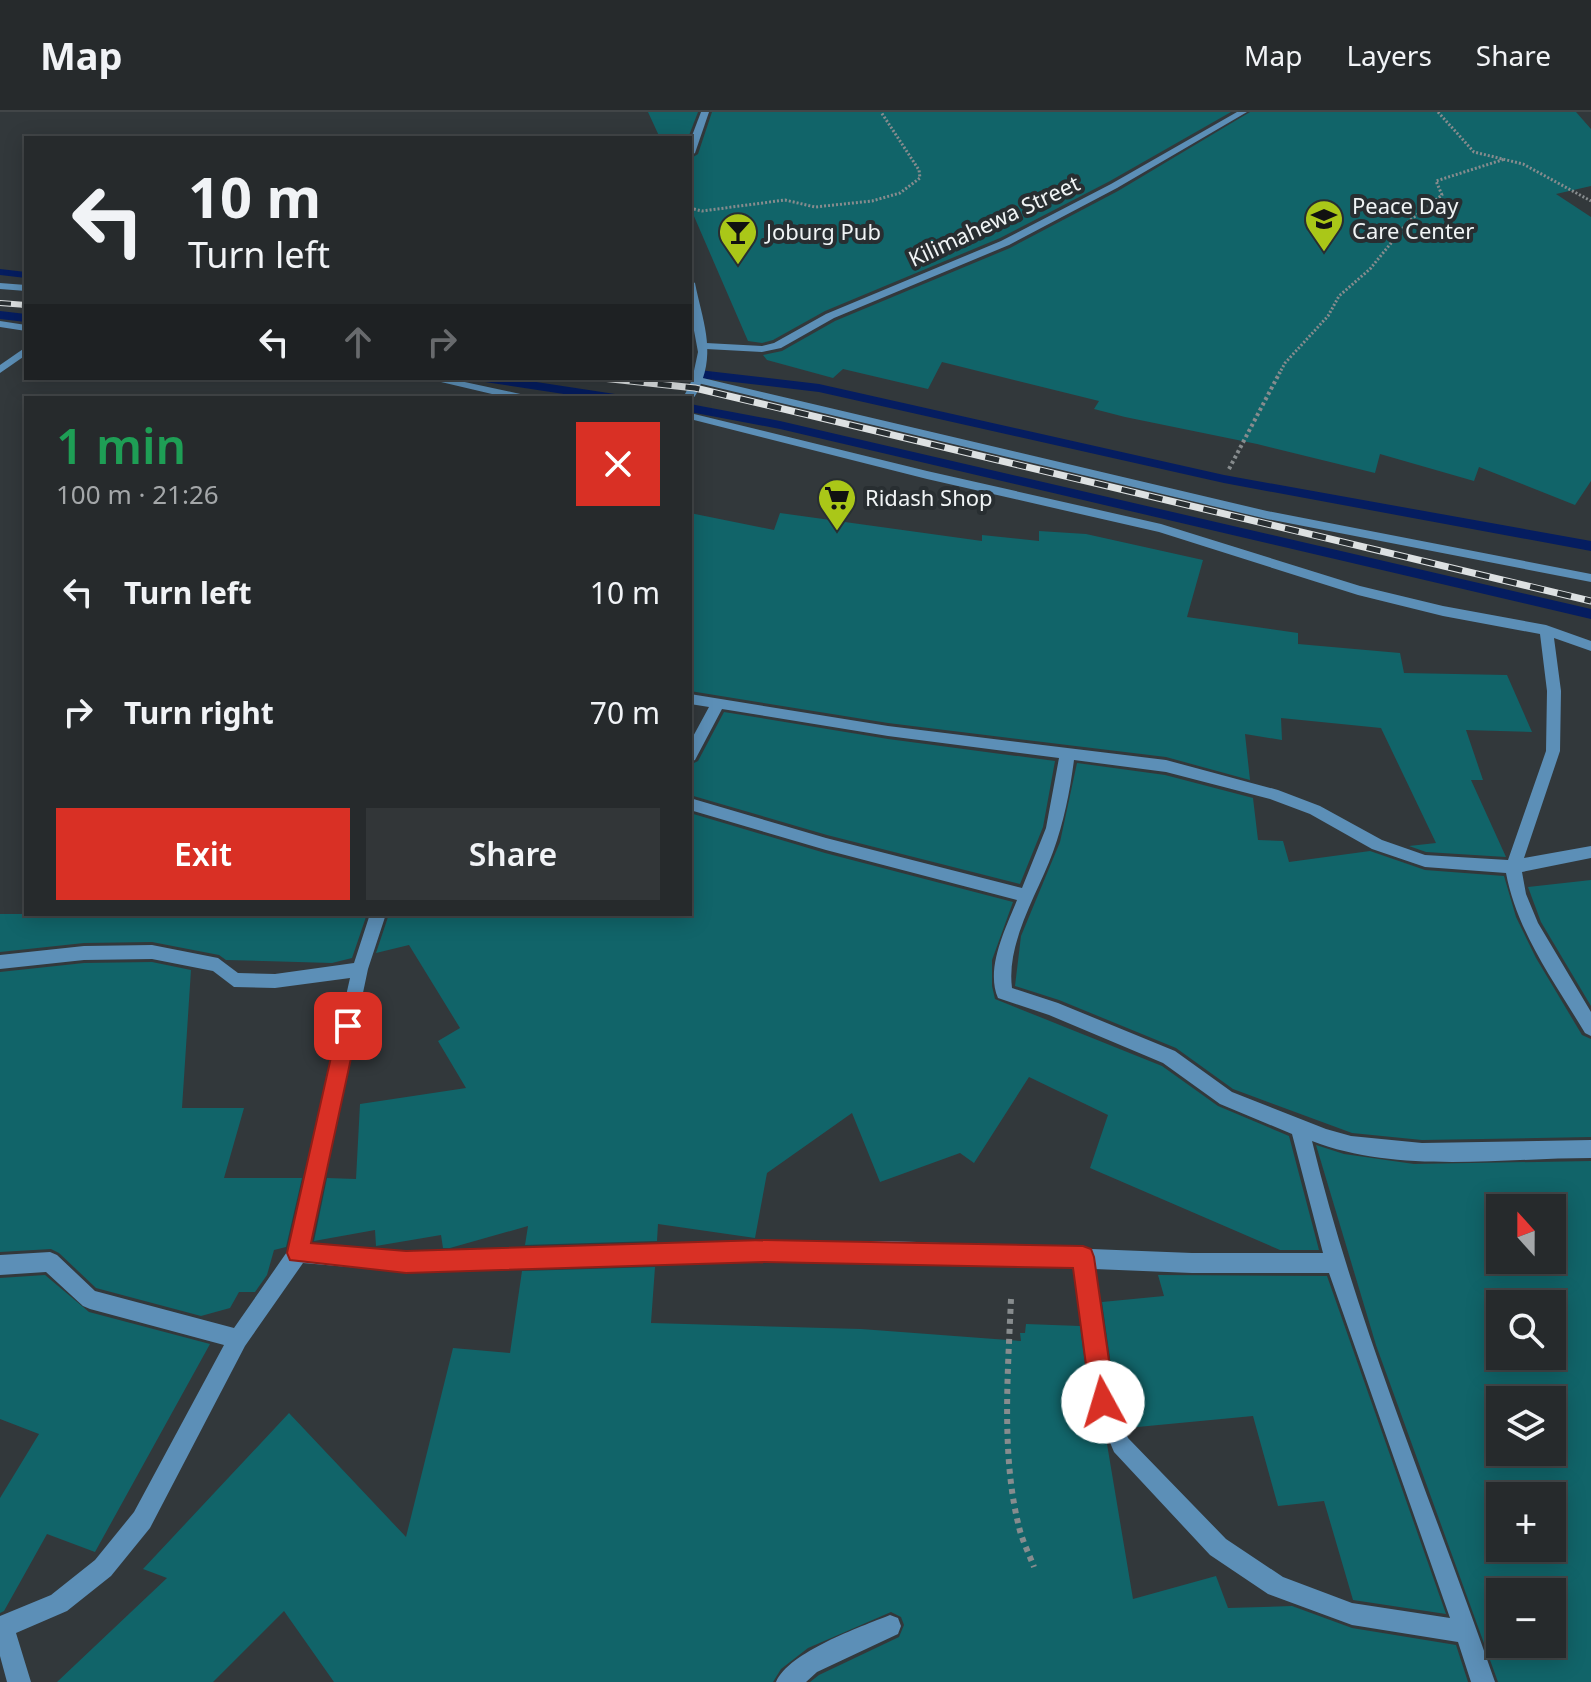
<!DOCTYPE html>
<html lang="en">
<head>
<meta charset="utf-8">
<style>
	:root { --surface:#262a2c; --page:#323638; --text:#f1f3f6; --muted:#a4a7a9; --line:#424648; --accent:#d93025 }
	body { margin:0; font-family:"Noto Sans",sans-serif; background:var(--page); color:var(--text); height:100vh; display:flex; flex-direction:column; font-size:30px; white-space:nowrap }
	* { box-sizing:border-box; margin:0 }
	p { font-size:26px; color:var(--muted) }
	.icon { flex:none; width:44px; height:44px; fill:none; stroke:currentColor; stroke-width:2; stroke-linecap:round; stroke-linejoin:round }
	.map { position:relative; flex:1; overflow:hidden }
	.sheet { position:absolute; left:24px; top:284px; width:668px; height:520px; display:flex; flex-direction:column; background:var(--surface); border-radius:0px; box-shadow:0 4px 20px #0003,0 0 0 2px var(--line) }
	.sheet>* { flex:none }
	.top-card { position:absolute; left:24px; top:24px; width:668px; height:244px; border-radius:0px; box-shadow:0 4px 20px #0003,0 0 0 2px var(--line); background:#262a2c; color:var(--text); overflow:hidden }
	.needle { width:52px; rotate:339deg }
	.fabs { position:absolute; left:1486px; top:1082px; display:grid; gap:16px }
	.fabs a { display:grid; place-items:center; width:80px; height:80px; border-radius:0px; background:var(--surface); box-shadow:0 4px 20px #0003,0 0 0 2px var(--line); font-size:40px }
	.pin { position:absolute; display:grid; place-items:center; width:68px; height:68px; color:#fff; margin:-34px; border-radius:16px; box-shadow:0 4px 12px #0006 }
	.me { position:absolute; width:88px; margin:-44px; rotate:354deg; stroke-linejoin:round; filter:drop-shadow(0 0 6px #0008) }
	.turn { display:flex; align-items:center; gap:28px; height:168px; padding:0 32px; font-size:36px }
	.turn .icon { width:104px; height:104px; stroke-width:2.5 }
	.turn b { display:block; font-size:56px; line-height:68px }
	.lanes { display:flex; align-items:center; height:76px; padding:0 32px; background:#0003; justify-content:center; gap:40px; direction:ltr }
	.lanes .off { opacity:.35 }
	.round { display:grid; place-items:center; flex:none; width:84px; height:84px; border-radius:0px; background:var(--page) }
	.headline { display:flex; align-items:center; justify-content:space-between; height:136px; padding:0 32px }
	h1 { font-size:48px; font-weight:600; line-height:60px; color:#1e9e55 }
	.cta { display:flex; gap:16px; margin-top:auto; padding:16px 32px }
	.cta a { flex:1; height:92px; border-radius:0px; background:var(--accent); color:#fff; font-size:32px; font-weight:600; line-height:92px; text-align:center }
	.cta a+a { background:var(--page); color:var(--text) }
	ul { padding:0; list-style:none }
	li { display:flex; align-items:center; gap:24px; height:120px; padding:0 32px }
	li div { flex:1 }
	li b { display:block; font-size:30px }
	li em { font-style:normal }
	header { display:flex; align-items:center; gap:48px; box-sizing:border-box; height:112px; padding:0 40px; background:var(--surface); border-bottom:2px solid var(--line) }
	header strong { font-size:38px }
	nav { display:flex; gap:44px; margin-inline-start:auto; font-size:28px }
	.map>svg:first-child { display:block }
</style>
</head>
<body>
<header>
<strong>Map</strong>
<nav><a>Map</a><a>Layers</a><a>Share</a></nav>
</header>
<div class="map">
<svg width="1591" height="1570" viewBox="0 0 1591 1570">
	<rect width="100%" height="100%" fill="#32383b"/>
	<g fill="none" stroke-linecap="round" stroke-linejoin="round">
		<!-- stream -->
		<g fill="#051d60" fill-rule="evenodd">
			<path d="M0 157 26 160V166L0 163Z"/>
			<path d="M0 199 26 202V210L0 207Z"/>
			<path d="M690 257 819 272 1224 363 1591 429V439L1224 371 819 280 690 265Z"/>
			<path d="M479 266H510L615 282 621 286H590L485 270Z"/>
			<path d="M690 292 780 309 1591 497V507L780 317 690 300Z"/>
		</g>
	</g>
	<!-- building -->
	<g fill="#116469" fill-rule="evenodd">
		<path d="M648 0H698L688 26H660Z"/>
		<path d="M712 0H1231L1110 69 1000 126 825 199 773 228 762 231 748 229 690 95V47L698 42Z"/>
		<path d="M1250 0H1576L1591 17V74L1556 82 1591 105V369L1575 393 1479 355 1474 369 1380 342 1375 361 1257 332 1125 305 1094 297 1099 289 942 250 928 277 843 257 833 266 767 248 763 243 782 239 835 209 1010 136 1118 79Z"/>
		<path d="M690 401 774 418 780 401 982 429V423L1039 429V419L1086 422 1203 448 1187 505 1298 521V532L1400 541 1404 561 1507 563 1532 620 1466 618 1483 668H1471L1506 745 1426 740 1409 734 1436 731 1381 616 1281 606 1282 628 1245 622 1250 668 1166 645 888 611 690 579Z"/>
		<path d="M724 600 888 627 1055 649 1043 715 1020 772 827 723 690 683V653L698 649Z"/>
		<path d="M1077 651 1165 663 1253 686 1258 728 1283 729 1289 750 1370 739 1425 758 1504 764 1516 805 1536 846 1582 923 1591 927V1025L1422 1028 1352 1021 1233 977 1176 936 1059 888 1015 874 1021 824 1060 730Z"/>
		<path d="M690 701 825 741 1013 790 992 848V874L995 887 1162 954 1218 994 1289 1024 1319 1138H1280L1090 1056 1108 1003 1029 965 974 1051 960 1041 880 1070 852 1001 767 1061 755 1126 658 1112 657 1129 525 1133 528 1114 450 1136H443L441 1123 376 1134 375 1118 314 1129 327 1066 356 1067 360 992 466 976 438 929 460 916 409 833 376 841 389 802H690Z"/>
		<path d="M1591 768V894L1541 810 1528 775Z"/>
		<path d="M0 802H367L352 846 332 851 226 848 219 843 152 830 84 831 0 840Z"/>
		<path d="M152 850 191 858 182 996H244L224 1066H302L286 1135 274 1138 267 1163 255 1180H239L230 1196 201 1204 96 1176 59 1141 51 1137 0 1140V860L84 851Z"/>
		<path d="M1316 1033 1344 1042 1414 1052 1591 1049V1570H1498L1376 1233ZM1500 1096H1552V1148H1500ZM1500 1192H1552V1244H1500ZM1500 1288H1552V1340H1500ZM1500 1384H1552V1436H1500ZM1500 1480H1552V1532H1500Z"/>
		<path d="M655 1155 651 1211 861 1217 1021 1229 1020 1221H1025L1026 1212 1080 1214 1090 1290 1107 1332 1133 1487 1216 1464 1228 1496 1292 1494 1352 1516 1456 1533 1468 1570H810L819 1563 899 1525 904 1513 901 1505 891 1500 808 1536 781 1557 773 1570H334L284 1499 213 1570H57L167 1466 143 1457 289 1301 406 1425 453 1236 510 1241 522 1159Z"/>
		<path d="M45 1163 89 1200 210 1232 95 1440 47 1422 4 1499 0 1501V1386L39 1322 0 1307V1166Z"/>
		<path d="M1158 1163 1327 1164 1446 1502 1353 1488 1324 1389 1278 1394 1253 1304 1127 1316 1116 1289 1102 1190 1164 1184Z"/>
	</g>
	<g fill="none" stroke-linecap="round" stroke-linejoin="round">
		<!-- path-far2 -->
		<g stroke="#878c8e" stroke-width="3" stroke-dasharray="2 2" stroke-linecap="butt">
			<path d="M1438 0 1474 40 1523 52 1591 89"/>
			<path d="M690 96 702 99 785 88 815 95 872 89 900 81 920 66 919 58 881 0"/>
			<path d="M1279 262 1285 251 1328 204 1339 184 1370 157 1409 109 1442 83 1436 69 1505 47"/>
		</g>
		<!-- path-far1 -->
		<path stroke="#878c8e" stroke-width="4" stroke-dasharray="3 3" stroke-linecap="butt" d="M1229 357 1280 260"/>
		<!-- path -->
		<path stroke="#878c8e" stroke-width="6" stroke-dasharray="5 5" stroke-linecap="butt" d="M1011 1187C1008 1259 1001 1344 1019 1415 1022 1428 1029 1442 1034 1455"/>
		<!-- minor -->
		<g fill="#5c8fb7" fill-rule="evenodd">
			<path d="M1237 0H1247L1117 76 1009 133 834 206 781 236 762 240 706 237 701 234 706 231 762 234 774 231 826 202 1001 129 1111 72Z"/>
			<path d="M0 171 26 173V179L0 177Z"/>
			<path d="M0 209 26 213V219L0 215Z"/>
			<path d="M690 263 1267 399 1591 462V470L1267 407 685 268 683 266H690Z"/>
			<path d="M690 301 927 359 1161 412 1360 474 1443 494 1546 513 1591 529V539L1554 526 1561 579 1560 639 1524 746 1591 734V746L1522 760 1526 782 1538 811 1591 900V924L1585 921C1555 871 1517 820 1506 761L1425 755 1372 737 1310 702 1270 687 1166 660 1074 648C1070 679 1064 710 1053 740 1038 781 1006 830 1012 876L1058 891 1175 939 1232 980 1326 1017 1351 1024 1422 1031 1591 1028V1046C1501 1046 1397 1062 1312 1029 1357 1214 1433 1391 1495 1570H1471L1458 1530 1352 1513 1268 1482 1210 1443 1114 1340 1093 1290 1075 1156 891 1149H764L406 1160 303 1151 245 1234 150 1416 111 1464 67 1499 16 1521 31 1570H7L0 1544V1504L51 1483 95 1448 134 1400 224 1233 90 1197 83 1194 46 1160 0 1163V1143L50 1140 57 1143 95 1179 234 1216 289 1137 350 866 275 876 234 875 213 859 152 847 84 848 0 857V843L84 834 152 833 218 846 238 861 275 862 354 851 370 802H386L368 857 310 1132 406 1140 764 1129H891L1192 1141H1323L1292 1022 1220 992 1163 951 1049 903 998 886C985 856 1006 816 1017 788L826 738 690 698V686L826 726 1022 776 1046 716 1059 646 888 624 722 597 695 648 690 650V630L709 595 690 592V582L888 614 1166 648 1278 678 1320 694 1382 728 1425 743 1508 748 1546 639 1547 579 1540 522 1443 504 1358 483 1159 420 927 367 690 307ZM1094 1157 1192 1161H1329L1450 1506 1352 1491 1283 1465 1226 1427 1128 1326 1113 1290Z"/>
			<path d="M890 1503 898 1506 901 1514 898 1522 817 1560 806 1570H776C789 1540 860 1515 890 1503Z"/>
		</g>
		<!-- tertiary -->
		<g fill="#5c8fb7" fill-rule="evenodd">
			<path d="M701 0H709L695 41 690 44V29Z"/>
			<path d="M690 168 695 171C702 207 716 238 700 274 697 280 696 285 690 289V286H683L692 268 698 240 690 197Z"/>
			<path d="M26 235V243L0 261V253Z"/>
			<path d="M424 266H446L525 283 531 286H509Z"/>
		</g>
		<!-- rail-far1 casing -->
		<g stroke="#dde1e2" stroke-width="6">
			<path id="rail-far1" d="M0 191 26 193"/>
		</g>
		<!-- rail casing -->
		<g stroke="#dde1e2" stroke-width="7">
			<path id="rail" d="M602 266 695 276 1591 489"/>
		</g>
		<!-- rail-far1 -->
		<use href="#rail-far1" stroke="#282e31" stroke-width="4" stroke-dasharray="11" stroke-linecap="butt"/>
		<!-- rail -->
		<use href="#rail" stroke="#282e31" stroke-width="5" stroke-dasharray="14" stroke-linecap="butt"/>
	</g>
	<!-- route -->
	<path fill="#d93025" stroke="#8d1f18" stroke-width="2" d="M348 905 355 908 358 914 311 1131 406 1139 764 1128 1083 1134 1091 1137 1094 1145 1115 1290 1111 1298 1103 1302 1094 1298 1091 1290 1073 1156 764 1150 406 1161 290 1148 287 1141 338 914 341 908Z"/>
	<!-- icons -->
	<defs>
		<g id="school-pin" transform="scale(2)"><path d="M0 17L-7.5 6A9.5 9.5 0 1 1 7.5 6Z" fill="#aac718" stroke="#282e31"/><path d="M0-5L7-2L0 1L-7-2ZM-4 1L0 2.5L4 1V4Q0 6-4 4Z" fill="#111"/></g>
		<g id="bar-pin" transform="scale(2)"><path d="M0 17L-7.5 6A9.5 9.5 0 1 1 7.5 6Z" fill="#aac718" stroke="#282e31"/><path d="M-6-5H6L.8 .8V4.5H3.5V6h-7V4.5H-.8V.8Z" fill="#111"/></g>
		<g id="supermarket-pin" transform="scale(2)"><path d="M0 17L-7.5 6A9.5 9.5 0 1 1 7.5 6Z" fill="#aac718" stroke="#282e31"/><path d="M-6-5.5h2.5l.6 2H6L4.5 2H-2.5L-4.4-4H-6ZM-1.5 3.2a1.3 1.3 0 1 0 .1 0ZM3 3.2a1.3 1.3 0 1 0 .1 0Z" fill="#111"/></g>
	</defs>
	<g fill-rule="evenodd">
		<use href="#school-pin" x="1324" y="107"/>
		<use href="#bar-pin" x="738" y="120"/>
		<use href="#supermarket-pin" x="837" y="386"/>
	</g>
	<g text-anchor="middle" stroke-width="8" stroke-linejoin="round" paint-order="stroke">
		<!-- far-poi labels -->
		<g font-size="22" fill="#f0f4f5" stroke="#282e31" text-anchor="start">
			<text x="1352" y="102">Peace Day<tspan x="1352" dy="25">Care Center</tspan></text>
			<text x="766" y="128">Joburg Pub</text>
			<text x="865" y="394">Ridash Shop</text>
		</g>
		<!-- far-street labels -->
		<g font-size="22" fill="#f0f4f5" stroke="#282e31">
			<text transform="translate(994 109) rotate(-25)" y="8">Kilimahewa Street</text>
		</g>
	</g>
</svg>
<div class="fabs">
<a><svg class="needle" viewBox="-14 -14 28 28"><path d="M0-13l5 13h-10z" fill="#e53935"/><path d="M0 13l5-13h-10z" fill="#a4a7a9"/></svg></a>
<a><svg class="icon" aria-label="search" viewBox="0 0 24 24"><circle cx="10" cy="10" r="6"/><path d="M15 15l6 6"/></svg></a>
<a><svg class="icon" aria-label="layers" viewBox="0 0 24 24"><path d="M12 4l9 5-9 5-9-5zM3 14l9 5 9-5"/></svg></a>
<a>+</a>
<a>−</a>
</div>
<div class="pin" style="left:348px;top:914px;background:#d93025"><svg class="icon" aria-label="arrive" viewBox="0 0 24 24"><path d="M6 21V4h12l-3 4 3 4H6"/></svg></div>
<svg class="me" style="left:1103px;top:1290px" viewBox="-20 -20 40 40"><circle r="19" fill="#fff"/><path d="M0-13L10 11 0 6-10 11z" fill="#d93025"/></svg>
<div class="top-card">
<div class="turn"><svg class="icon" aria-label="left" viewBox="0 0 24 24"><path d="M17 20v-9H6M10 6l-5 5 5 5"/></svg><div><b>10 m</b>Turn left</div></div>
<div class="lanes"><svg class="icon" aria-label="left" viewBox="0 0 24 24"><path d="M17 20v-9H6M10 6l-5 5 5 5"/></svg><svg class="icon off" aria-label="ahead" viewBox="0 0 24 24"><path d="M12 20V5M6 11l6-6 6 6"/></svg><svg class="icon off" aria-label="right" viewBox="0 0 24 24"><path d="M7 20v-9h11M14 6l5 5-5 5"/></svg></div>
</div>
<section class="sheet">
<div class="headline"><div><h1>1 min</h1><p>100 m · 21:26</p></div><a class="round" style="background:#d93025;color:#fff"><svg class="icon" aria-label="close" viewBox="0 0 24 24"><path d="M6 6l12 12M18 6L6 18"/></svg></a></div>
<ul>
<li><svg class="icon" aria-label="left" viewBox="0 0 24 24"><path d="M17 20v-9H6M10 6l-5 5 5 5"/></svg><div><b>Turn left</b></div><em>10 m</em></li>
<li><svg class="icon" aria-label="right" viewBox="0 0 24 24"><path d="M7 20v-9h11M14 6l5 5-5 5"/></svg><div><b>Turn right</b></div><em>70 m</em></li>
</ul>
<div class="cta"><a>Exit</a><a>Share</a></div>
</section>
</div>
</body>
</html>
